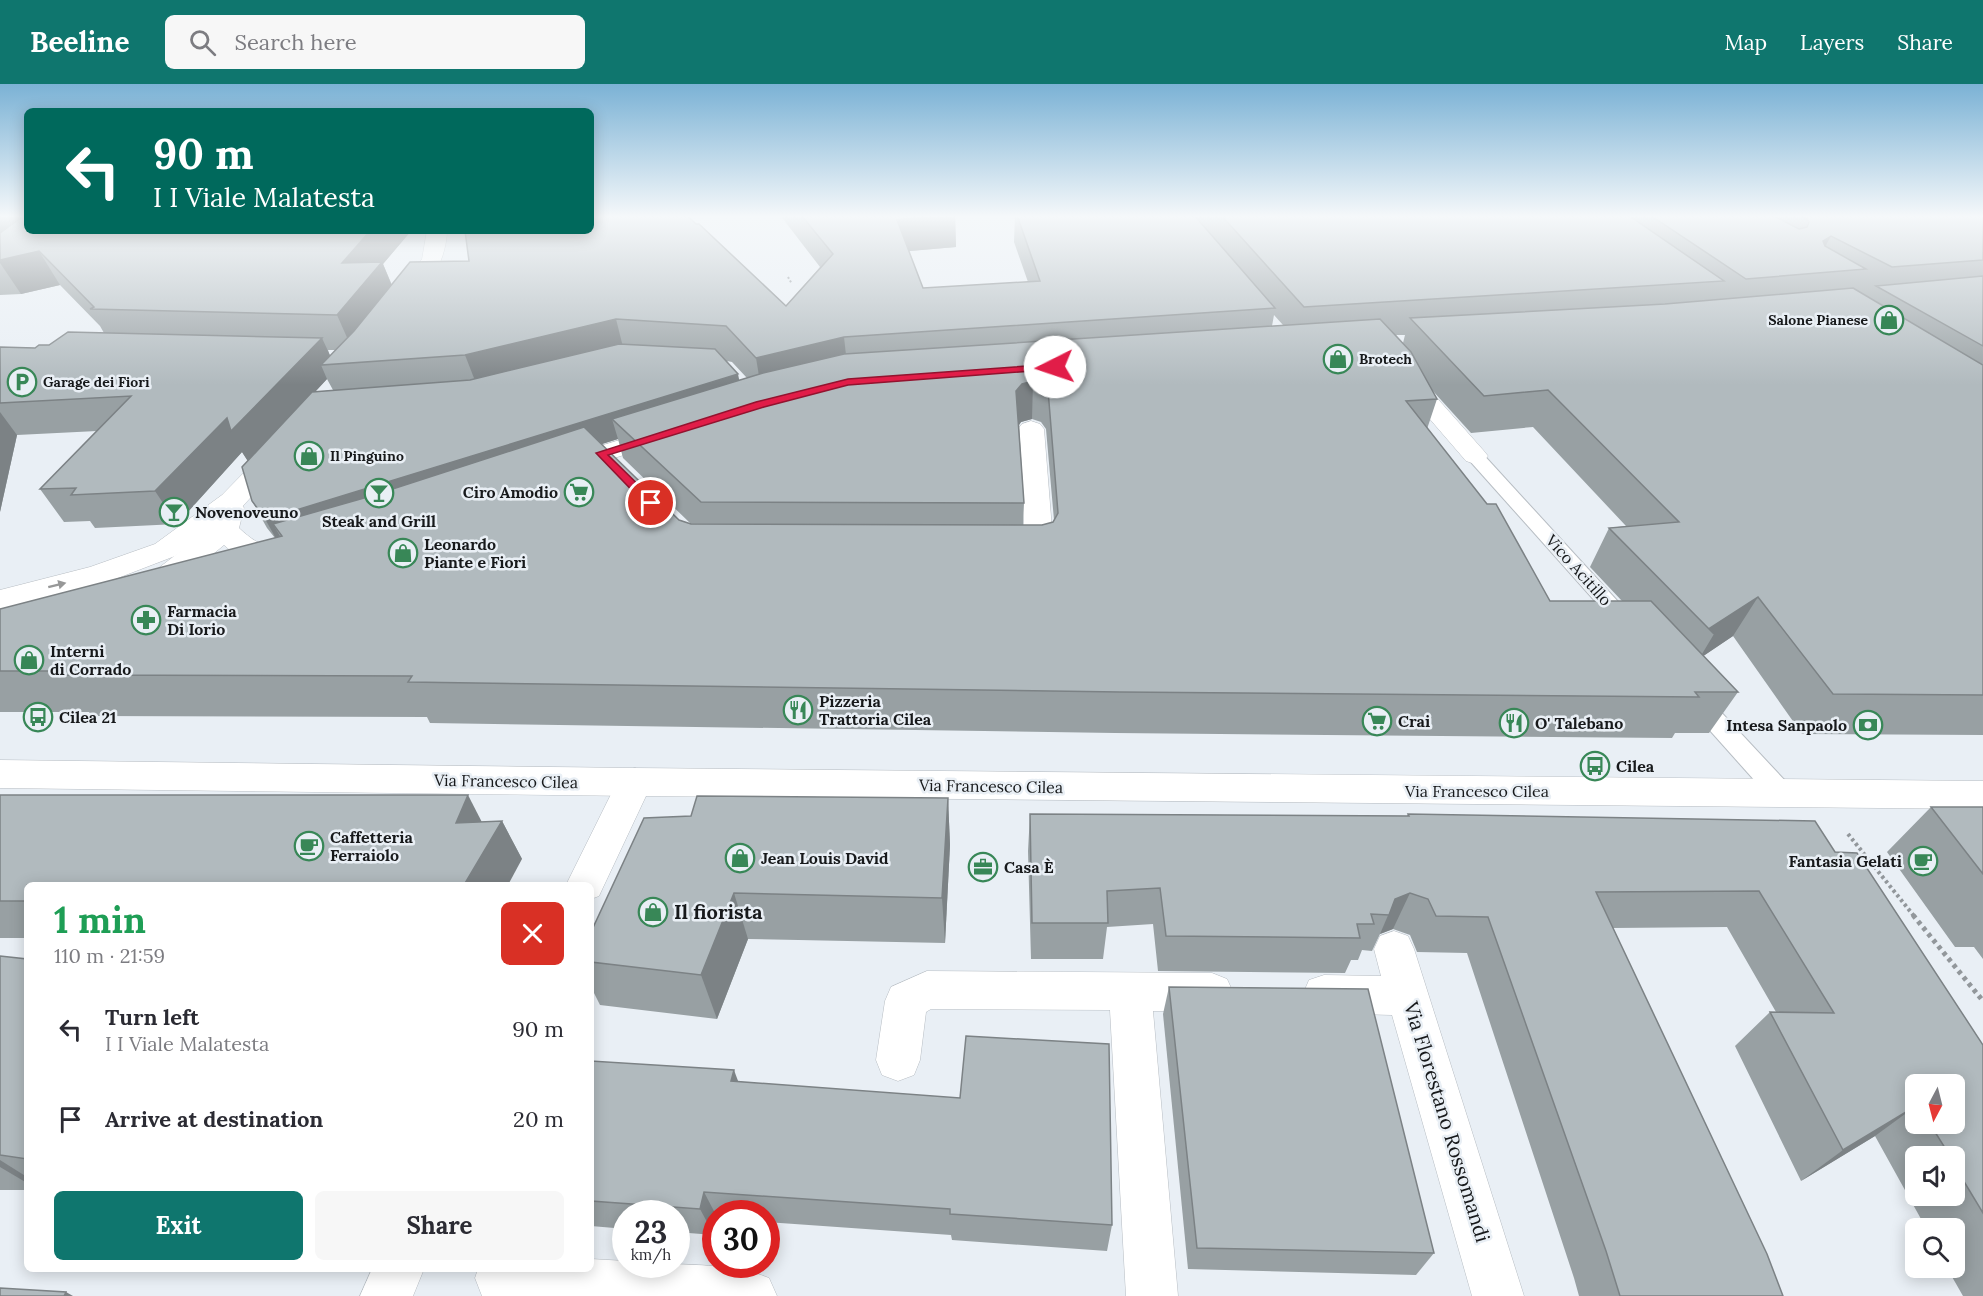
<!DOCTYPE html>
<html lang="en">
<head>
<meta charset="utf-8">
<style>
	:root { --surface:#fff; --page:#f7f7f7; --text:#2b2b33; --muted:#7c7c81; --accent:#0f766e }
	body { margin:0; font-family:Lora,serif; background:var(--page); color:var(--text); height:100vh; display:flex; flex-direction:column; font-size:22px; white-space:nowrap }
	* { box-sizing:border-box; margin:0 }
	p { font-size:20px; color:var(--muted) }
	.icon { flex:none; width:33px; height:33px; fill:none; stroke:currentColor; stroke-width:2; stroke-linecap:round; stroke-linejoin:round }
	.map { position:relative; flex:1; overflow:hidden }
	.details { position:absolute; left:24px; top:798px; width:570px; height:390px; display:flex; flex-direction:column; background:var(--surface); border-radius:9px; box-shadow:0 3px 15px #0003 }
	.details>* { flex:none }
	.hud { position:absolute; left:24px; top:24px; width:570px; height:126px; border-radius:9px; box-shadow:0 3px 15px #0003; background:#00695c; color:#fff; overflow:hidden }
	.needle { width:39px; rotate:187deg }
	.tools { position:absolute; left:1905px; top:990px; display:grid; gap:12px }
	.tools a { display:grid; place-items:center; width:60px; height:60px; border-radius:9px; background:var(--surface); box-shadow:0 3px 15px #0003; font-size:30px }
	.speed { position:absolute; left:612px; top:1116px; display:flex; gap:12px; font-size:30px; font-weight:700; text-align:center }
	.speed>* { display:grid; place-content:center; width:78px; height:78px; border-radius:50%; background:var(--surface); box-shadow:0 3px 15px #0003; line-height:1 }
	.speed small { font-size:15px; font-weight:400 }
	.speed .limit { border:9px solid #d22; background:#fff; color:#111 }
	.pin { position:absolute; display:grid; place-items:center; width:51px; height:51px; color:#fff; margin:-26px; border:3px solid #fff; border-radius:50%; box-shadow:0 2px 6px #0007 }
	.me { position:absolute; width:66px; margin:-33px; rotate:266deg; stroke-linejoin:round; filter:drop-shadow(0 0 4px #0008) }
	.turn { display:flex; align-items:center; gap:21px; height:126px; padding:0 30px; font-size:27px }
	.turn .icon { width:78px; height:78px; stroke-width:2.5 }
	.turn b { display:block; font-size:42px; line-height:51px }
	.round { display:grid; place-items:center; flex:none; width:63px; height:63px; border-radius:9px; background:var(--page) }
	.head { display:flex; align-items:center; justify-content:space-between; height:102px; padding:0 30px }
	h1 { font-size:36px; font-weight:700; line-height:45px; color:#1e9e55 }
	.cta { display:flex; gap:12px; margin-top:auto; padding:12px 30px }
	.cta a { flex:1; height:69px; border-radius:9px; background:var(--accent); color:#fff; font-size:24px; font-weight:700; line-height:69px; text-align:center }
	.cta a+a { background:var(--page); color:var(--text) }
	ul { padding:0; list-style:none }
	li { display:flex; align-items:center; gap:18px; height:90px; padding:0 30px }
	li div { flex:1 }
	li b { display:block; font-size:22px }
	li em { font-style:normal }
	header { display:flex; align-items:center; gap:36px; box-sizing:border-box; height:84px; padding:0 30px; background:var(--accent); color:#fff }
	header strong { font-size:28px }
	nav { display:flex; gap:33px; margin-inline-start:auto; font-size:21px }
	.search { width:420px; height:54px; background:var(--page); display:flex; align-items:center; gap:15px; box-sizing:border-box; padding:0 21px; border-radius:9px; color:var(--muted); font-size:22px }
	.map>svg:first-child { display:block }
</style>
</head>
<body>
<header>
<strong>Beeline</strong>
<div class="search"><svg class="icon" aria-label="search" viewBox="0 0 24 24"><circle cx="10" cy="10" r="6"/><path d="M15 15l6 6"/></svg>Search here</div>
<nav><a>Map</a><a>Layers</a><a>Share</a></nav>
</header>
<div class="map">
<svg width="1983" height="1212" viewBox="0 0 1983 1212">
	<rect width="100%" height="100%" fill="#e9eff5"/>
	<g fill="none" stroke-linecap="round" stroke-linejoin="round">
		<!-- service casing -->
		<g stroke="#b7bdc3" stroke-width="2">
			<g id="service">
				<path d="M1475 367 1481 368 1633 534 1637 539 1633 544 1626 546 1619 544 1469 376 1466 372 1469 368Z"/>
				<path d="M1697 609 1705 611 1790 702 1793 709 1790 716 1781 719 1772 716 1689 623 1686 617 1689 611Z"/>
			</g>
		</g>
		<!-- pedestrian casing -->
		<g stroke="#b7bdc3" stroke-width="1">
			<path id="pedestrian" d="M1405 285 1413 287 1484 367 1488 372 1484 377 1475 380 1466 377 1397 297 1393 292 1397 287Z"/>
		</g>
		<!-- minor casing -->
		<g stroke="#b7bdc3" stroke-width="1">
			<g id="minor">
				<path d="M1031 337 1040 340 1044 345 1054 470 1050 476 1040 479 1014 476 1010 470 1014 464 1025 461 1018 345 1022 340Z"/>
				<path d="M663 343 672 346 676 351 672 356 566 389 557 387 553 381 557 375Z"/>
				<path d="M230 416 240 418 244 424 239 444C265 468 264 457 292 465L296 471 292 477C267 484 244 479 224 461L165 510 154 513 143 510 139 503 143 496 212 443 216 424 220 418Z"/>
				<path d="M1394 847 1408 852 1414 865 1524 1212H1472L1392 931 1324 929 1309 924 1303 910 1309 896 1324 891 1381 892 1374 865 1380 852Z"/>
				<path d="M927 887 1212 889 1227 895 1233 908 1227 921 1212 927H1153L1178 1212H1126L1110 926 931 925 926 928 920 976 914 991 898 997 882 991 876 976 885 917 891 903Z"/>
				<path d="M591 1175 626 1177V1180C668 1180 730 1178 769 1194L777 1212H482L475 1194 478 1185H591Z"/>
			</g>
		</g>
		<!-- tertiary casing -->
		<g stroke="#b7bdc3" stroke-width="1">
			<g id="tertiary">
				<path d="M427 147H447C446 175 432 197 415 219L408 221 401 219 397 215 422 175Z"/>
				<path d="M277 361 286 364 290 369 286 374 242 423 175 472 110 497 0 526V506L90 483 155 460 222 411 268 364Z"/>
				<path d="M0 676 635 684 648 688 653 698 648 708 635 712 0 704Z"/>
			</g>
		</g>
		<!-- secondary casing -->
		<g stroke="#b7bdc3" stroke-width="1">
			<g id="secondary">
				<path d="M635 684 1983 697V725L646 712 599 812 591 815V801H566L622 688Z"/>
				<path d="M372 1185H424L413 1212H360Z"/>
			</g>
		</g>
		<!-- path-far2 -->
		<path stroke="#92979b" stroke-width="2" stroke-dasharray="2 2" stroke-linecap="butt" d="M788 193 792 200"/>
		<!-- path-far1 -->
		<path stroke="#92979b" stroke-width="4" stroke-dasharray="3 3" stroke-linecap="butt" d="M1848 750 1914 832"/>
		<!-- path -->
		<path stroke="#92979b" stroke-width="5" stroke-dasharray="4 4" stroke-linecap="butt" d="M1913 831 1983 917"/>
		<!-- service -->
		<use href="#service" fill="#fff" fill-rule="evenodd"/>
		<!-- pedestrian -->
		<use href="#pedestrian" fill="#fff" fill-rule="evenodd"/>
		<!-- minor -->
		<use href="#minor" fill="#fff" fill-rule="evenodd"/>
		<!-- tertiary -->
		<use href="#tertiary" fill="#fff" fill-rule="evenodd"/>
		<!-- secondary -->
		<use href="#secondary" fill="#fff" fill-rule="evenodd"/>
	</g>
	<!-- wall -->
	<g fill="#98a0a3" fill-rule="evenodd">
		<path d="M0 131 27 147H411L383 180 392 201 469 177 696 140 786 222 820 183 780 131H955L956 163 909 167 923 204 1028 198 1014 158 1015 131H1983V651L1802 650 1733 552 1703 572 1738 608 1709 649H1675L1672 654 1115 649 430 639 427 633 92 632 89 628H0V525L275 454 267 444 252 417 248 377 242 368 177 440 95 444 90 437 64 438 40 405 97 347 17 351 0 428V263L35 264 104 249 100 242 60 201 21 210 0 211ZM1274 231 1283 241 1272 242ZM1396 251H1405L1403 259ZM328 266H335L330 272ZM727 277 732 278 747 294 739 296ZM327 295 333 306 315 308ZM1432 306 1471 349 1533 343 1626 442 1609 444 1590 483 1622 517H1550L1427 345 1437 315ZM1032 335 1041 338 1046 345 1054 436 1053 438 1042 441H1023L1024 419 1019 341 1021 338ZM618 355 623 374 691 440 679 436 601 360Z"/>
		<path d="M0 711 482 738 502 737 522 775 27 801V854H0Z"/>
		<path d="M948 714 950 761 945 859 748 855 717 935 600 921 591 903V848L691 732Z"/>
		<path d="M1931 723H1983V875L1974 863H1955L1887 768Z"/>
		<path d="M1030 730 1407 732 1408 730 1835 768 1983 961V1212H1963L1947 1184H1954V1144H1926L1875 1052 1801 1097 1735 962 1770 928H1776L1727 843 1613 844 1783 1212H1579L1574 1194 1467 869 1417 868 1410 851 1393 845 1380 850 1372 867 1362 866 1358 876H1351L1345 889 1158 887 1153 840 1107 843 1103 875H1031L1028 767ZM1916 1000 1954 1040H1916ZM1916 1072H1954V1112H1916Z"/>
		<path d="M0 872 27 875V1106H0Z"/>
		<path d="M1169 903 1434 1169 1416 1191 1188 1185 1163 930Z"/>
		<path d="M591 977 738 998 1112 1141 1107 1167 952 1156 951 1151 766 1138V1130H716V1143L714 1151 676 1148V1130H626V1145L591 1142Z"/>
	</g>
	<!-- shaded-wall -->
	<g fill="#7c8285">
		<path d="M0 131H27L0 174Z"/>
		<path d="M948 131H955L956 163 899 168 897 136Z"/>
		<path d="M370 147H411L383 180 396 212 353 267 337 231 342 179Z"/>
		<path d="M1831 152 1813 185 1823 157Z"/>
		<path d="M39 167 60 201 21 210 0 179V176Z"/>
		<path d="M616 235 625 271 479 307 465 271Z"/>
		<path d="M844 253 848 289 762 310 756 274Z"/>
		<path d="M322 254 334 280 321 281 327 295 249 379 242 368 177 440 155 407 227 334Z"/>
		<path d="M738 290 743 315 612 335 618 355 296 458 282 452 273 440 284 459 279 460 264 433Z"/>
		<path d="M1033 297 1032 335 1021 338 1016 345V307L1022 300Z"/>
		<path d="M0 328 17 351 0 428Z"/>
		<path d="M1758 513 1733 552 1699 575 1714 550 1710 544Z"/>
		<path d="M468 711 488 750 456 739Z"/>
		<path d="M948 714 950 761 945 859 942 814Z"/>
		<path d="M502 737 522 775 508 801H464Z"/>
		<path d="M734 809 748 855 717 935 701 891Z"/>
		<path d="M1410 809 1393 845 1380 850 1395 815Z"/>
		<path d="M734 986 745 1016 731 997Z"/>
		<path d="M1916 1022 1875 1052 1801 1097 1843 1066Z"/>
		<path d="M0 1076 27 1093V1099L0 1083Z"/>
		<path d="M704 1108 716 1131V1143L714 1151 700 1125Z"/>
		<path d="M66 1208 73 1212H64Z"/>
	</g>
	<!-- building -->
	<g fill="#b1babe" stroke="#7c8285" stroke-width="1.5">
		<path d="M25 131H27V147H370L342 179 382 178 337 231 90 225 94 223 39 167 0 176V149Z"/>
		<path d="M591 131H687L696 140H699L786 222 833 170 801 131H948L897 136 923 204 1040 197 1017 131H1194L1275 224 844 253 756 274 726 242 616 235 465 271 321 281 354 247 410 178 469 177 465 147H591Z"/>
		<path d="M1221 131H1628L1724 197 1304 223Z"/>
		<path d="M1650 131H1772L1799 145 1807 143 1809 138 1807 135 1799 131H1983V176L1892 183 1831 152 1823 157 1825 162 1866 185 1746 195Z"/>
		<path d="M1983 192V262L1876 202Z"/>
		<path d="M1853 204 1983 281V611L1833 610 1758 513 1710 544 1714 550 1609 444 1679 438 1548 306 1484 312 1410 234 1665 220Z"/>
		<path d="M1380 235 1411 268 1437 315 1406 317 1487 420H1496L1550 517H1651L1738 608H1695L1699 613 1120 608 408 598 412 592 57 591 58 587H0V525L282 452 273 440 371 412 584 343 679 436 691 440 1042 441 1053 438 1058 429 1048 306 1042 300 1033 297 1022 300 1016 307 1024 419 701 418 612 335 763 289 844 270Z"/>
		<path d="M68 248 322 254 231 347 227 334 155 407 71 411 76 404 40 405 131 312 0 319V263L35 264 39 261H49Z"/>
		<path d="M619 260 715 265 738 290 280 431 264 433 252 417 242 383 312 308 470 296Z"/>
		<path d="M0 711H468L456 739 502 737 464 801H27V817H0Z"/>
		<path d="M697 712 948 714 942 814 734 809 701 891 591 878V848L644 734 691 732Z"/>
		<path d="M1931 723H1983V790Z"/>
		<path d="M1030 730 1409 732 1408 730 1815 737 1835 768 1857 769 1983 961V1129L1954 1081V1072H1950L1930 1040H1954V1000H1916V1022L1843 1066 1770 928 1834 929 1759 807 1596 808 1767 1170 1783 1212H1620L1606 1167 1488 833 1436 832 1428 815 1410 809 1395 815 1389 831 1371 830 1374 840H1357L1360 854 1166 852 1160 804 1107 807 1108 839H1032Z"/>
		<path d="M0 872 27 875V1075L0 1071Z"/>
		<path d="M1169 903 1368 905 1434 1169 1197 1164Z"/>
		<path d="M966 952 1109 960 1112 1141 950 1130V1125L704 1108 700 1125 591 1117V977L734 986 731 997 960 1014Z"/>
		<path d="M0 1204 66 1208 64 1212H0Z"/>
	</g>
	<!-- one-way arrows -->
	<defs><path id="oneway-solid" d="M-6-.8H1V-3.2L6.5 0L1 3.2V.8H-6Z" transform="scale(1.5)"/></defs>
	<use fill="#979898" href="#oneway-solid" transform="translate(57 501) rotate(-14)"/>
	<!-- sky -->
	<linearGradient id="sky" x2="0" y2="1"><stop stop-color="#7bb2d5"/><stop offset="0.44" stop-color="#f5f8fa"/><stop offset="1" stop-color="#f5f8fa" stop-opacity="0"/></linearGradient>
	<rect width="1983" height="301" fill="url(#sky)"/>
	<!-- route -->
	<path fill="#e11d48" stroke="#92132f" stroke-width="1.5" d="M1055 280 1058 281V285L848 301 764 323 608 371 655 417V422H647L596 369 756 318 848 295Z"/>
	<!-- icons -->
	<defs>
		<g id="shop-ring" transform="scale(1.5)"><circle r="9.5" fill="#e9eff5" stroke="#388757" stroke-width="1.5"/><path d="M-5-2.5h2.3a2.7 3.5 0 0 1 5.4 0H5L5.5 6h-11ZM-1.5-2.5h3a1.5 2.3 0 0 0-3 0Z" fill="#388757"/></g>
		<g id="parking-ring" transform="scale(1.5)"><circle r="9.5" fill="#e9eff5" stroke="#388757" stroke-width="1.5"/><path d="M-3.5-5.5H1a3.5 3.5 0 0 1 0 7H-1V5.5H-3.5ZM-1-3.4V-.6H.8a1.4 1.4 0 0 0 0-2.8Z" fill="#388757"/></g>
		<g id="supermarket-ring" transform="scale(1.5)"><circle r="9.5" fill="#e9eff5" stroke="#388757" stroke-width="1.5"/><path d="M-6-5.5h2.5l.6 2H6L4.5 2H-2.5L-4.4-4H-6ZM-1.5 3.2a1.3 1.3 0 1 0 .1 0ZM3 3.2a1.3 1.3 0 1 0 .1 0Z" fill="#388757"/></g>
		<g id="bar-ring" transform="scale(1.5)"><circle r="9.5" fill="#e9eff5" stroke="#388757" stroke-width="1.5"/><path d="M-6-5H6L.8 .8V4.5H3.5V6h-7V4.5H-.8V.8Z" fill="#388757"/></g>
		<g id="pharmacy-ring" transform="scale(1.5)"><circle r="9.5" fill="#e9eff5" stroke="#388757" stroke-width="1.5"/><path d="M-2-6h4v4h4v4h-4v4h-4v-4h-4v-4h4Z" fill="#388757"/></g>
		<g id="restaurant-ring" transform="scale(1.5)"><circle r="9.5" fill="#e9eff5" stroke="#388757" stroke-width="1.5"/><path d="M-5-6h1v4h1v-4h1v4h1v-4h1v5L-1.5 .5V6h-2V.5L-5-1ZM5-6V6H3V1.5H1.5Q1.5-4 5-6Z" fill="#388757"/></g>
		<g id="bus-ring" transform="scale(1.5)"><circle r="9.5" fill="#e9eff5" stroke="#388757" stroke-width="1.5"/><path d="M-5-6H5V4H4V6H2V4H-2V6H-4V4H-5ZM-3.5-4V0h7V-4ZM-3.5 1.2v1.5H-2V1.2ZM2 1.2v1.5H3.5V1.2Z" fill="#388757"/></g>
		<g id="bank-ring" transform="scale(1.5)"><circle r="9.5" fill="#e9eff5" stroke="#388757" stroke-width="1.5"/><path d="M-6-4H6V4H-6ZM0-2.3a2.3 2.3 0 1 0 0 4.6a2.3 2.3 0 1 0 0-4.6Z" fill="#388757"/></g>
		<g id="cafe-ring" transform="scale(1.5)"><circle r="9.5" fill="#e9eff5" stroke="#388757" stroke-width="1.5"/><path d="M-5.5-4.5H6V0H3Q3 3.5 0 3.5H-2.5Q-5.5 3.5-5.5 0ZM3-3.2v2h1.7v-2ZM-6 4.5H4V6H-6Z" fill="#388757"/></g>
		<g id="office-ring" transform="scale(1.5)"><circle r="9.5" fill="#e9eff5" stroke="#388757" stroke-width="1.5"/><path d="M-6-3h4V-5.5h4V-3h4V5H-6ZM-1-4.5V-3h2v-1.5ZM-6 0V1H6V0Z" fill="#388757"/></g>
	</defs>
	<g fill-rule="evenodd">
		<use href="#shop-ring" x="1889" y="236"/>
		<use href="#shop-ring" x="1338" y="275"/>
		<use href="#parking-ring" x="22" y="298"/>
		<use href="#shop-ring" x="309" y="372"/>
		<use href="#supermarket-ring" x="579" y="408"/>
		<use href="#bar-ring" x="379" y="409"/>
		<use href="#bar-ring" x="174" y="428"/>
		<use href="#shop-ring" x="403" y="469"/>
		<use href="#pharmacy-ring" x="146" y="536"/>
		<use href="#shop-ring" x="29" y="576"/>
		<use href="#restaurant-ring" x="798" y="626"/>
		<use href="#bus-ring" x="38" y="633"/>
		<use href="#supermarket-ring" x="1377" y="637"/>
		<use href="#restaurant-ring" x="1514" y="639"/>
		<use href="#bank-ring" x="1868" y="641"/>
		<use href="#bus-ring" x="1595" y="682"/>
		<use href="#cafe-ring" x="309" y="762"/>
		<use href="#shop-ring" x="740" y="774"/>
		<use href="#cafe-ring" x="1923" y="777"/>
		<use href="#office-ring" x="983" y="783"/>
		<use href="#shop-ring" x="653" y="828"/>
	</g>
	<g text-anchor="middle" stroke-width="5" stroke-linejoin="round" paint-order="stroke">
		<!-- far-poi labels -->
		<g font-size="14" font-weight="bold" fill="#17191b" stroke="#e9eff5" text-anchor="start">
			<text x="1868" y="241" text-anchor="end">Salone Pianese</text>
			<text x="1359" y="280">Brotech</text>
			<text x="43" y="303">Garage dei Fiori</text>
			<text x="330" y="377">Il Pinguino</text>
		</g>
		<!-- poi labels -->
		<g font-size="16" font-weight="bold" fill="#17191b" stroke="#e9eff5" text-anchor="start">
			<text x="558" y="414" text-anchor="end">Ciro Amodio</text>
			<text x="195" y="434">Novenoveuno</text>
			<text x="379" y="443" text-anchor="middle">Steak and Grill</text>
			<text x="424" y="466">Leonardo<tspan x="424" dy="18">Piante e Fiori</tspan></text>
			<text x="167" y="533">Farmacia<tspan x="167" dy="18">Di Iorio</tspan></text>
			<text x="50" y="573">Interni<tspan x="50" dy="18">di Corrado</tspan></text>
			<text x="819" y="623">Pizzeria<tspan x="819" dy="18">Trattoria Cilea</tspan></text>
			<text x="59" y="639">Cilea 21</text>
			<text x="1398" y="643">Crai</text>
			<text x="1535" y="645">O' Talebano</text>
			<text x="1847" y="647" text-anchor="end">Intesa Sanpaolo</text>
			<text x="1616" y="688">Cilea</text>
			<text x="330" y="759">Caffetteria<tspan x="330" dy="18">Ferraiolo</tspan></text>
			<text x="761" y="780">Jean Louis David</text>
			<text x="1902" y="783" text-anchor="end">Fantasia Gelati</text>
			<text x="1004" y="789">Casa È</text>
		</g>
		<!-- street labels -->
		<g font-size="16" fill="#17191b" stroke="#e9eff5">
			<text transform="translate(1579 486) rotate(48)" y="6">Vico Acitillo</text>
			<text transform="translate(506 697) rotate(1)" y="6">Via Francesco Cilea</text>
			<text transform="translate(991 702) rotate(1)" y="6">Via Francesco Cilea</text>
			<text x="1477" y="713">Via Francesco Cilea</text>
		</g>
		<!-- near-poi labels -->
		<g font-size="20" font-weight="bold" fill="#17191b" stroke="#e9eff5" text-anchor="start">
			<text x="674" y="835">Il fiorista</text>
		</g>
		<!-- near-street labels -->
		<g font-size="20" fill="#17191b" stroke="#e9eff5">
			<text transform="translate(1447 1038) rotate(73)" y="7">Via Florestano Rossomandi</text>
		</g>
	</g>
</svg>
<div class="tools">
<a><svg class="needle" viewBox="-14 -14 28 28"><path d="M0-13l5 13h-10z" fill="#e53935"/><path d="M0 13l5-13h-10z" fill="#7c7c81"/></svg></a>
<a><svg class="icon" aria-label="sound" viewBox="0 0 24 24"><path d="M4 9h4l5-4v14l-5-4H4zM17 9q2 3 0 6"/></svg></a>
<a><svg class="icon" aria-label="search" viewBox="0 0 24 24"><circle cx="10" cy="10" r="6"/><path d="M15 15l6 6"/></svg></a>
</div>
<div class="speed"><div>23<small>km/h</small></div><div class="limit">30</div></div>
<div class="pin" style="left:651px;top:419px;background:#d93025"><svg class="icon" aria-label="arrive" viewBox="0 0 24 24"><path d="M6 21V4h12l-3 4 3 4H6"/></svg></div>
<svg class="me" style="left:1055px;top:283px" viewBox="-20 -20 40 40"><circle r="19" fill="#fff"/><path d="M0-13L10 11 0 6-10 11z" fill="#e11d48"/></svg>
<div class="hud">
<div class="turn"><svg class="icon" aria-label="left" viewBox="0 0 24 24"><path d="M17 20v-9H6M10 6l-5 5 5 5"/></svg><div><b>90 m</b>I I Viale Malatesta</div></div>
</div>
<section class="details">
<div class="head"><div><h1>1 min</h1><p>110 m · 21:59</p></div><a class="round" style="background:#d93025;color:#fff"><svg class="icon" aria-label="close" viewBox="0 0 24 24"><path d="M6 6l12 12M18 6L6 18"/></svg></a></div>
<ul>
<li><svg class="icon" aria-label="left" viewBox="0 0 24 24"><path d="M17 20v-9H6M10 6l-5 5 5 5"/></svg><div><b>Turn left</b><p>I I Viale Malatesta</p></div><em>90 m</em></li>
<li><svg class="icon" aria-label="arrive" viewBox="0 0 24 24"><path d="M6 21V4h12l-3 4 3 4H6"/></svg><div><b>Arrive at destination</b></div><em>20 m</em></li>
</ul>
<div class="cta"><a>Exit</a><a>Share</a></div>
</section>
</div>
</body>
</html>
